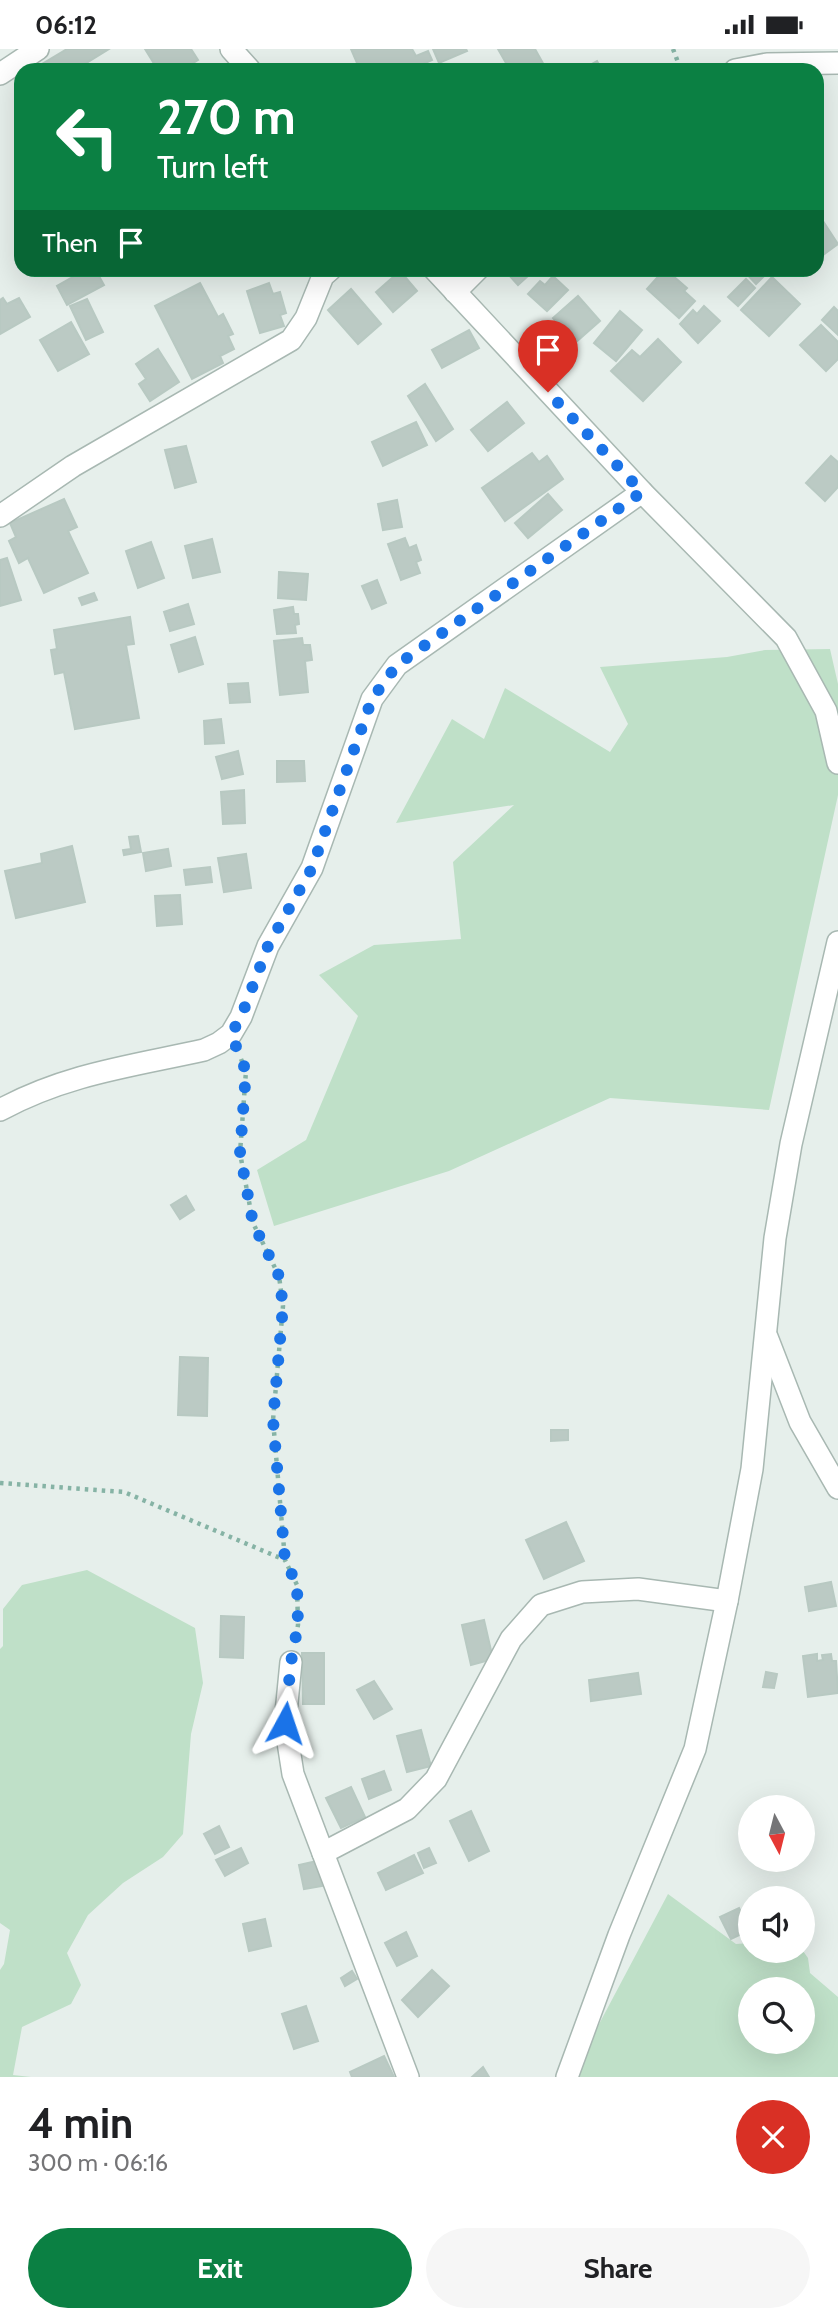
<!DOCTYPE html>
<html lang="en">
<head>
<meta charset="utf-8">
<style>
	:root { --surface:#fff; --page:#f6f6f6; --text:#202124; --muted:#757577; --accent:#0b8043 }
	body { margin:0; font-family:Cabin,sans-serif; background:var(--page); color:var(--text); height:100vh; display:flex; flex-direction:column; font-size:26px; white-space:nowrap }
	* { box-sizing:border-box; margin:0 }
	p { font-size:23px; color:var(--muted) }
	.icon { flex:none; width:38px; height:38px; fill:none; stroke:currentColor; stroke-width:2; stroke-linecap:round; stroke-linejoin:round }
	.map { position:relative; height:2028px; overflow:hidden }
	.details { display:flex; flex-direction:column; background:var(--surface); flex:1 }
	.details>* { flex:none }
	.hud { position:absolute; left:14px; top:14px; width:810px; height:214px; border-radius:21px; box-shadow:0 7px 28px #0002; background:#0b8043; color:#fff; overflow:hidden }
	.needle { width:46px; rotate:173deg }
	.tools { position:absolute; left:738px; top:1746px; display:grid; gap:14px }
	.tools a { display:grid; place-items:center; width:77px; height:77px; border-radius:50%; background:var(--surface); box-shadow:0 7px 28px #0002; font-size:35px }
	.pin { position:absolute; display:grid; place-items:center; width:60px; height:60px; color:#fff; margin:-72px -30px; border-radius:50% 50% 50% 0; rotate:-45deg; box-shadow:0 0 7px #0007 }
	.pin .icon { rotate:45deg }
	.me { position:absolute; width:77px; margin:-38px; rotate:5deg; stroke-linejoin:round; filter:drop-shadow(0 0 5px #0008) }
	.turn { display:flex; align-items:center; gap:24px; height:147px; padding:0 28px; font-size:32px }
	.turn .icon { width:91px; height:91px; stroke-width:2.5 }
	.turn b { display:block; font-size:49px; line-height:60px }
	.then { display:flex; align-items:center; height:66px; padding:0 28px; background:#0003; gap:14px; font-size:26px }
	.round { display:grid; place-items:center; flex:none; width:74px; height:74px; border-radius:37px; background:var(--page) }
	.overview { display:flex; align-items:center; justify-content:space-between; height:119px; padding:0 28px }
	h1 { font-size:42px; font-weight:800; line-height:52px }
	.action { display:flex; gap:14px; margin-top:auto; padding:14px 28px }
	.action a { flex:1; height:80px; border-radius:42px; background:var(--accent); color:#fff; font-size:28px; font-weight:800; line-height:80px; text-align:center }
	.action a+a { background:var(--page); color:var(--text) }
	.status { display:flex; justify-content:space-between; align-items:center; height:49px; padding:0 35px; background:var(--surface); direction:ltr }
	.status svg { height:19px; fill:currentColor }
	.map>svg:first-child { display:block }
</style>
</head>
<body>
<div class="status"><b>06:12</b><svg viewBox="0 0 49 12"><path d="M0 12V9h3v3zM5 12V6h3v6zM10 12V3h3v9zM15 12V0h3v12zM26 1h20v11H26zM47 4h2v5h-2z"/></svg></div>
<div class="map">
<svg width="838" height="2028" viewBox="0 0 838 2028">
	<rect width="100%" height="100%" fill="#e6efeb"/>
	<!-- green -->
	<g fill="#bfe0c8" fill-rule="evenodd">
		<path d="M830 600 838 635V746L769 1061 610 1049 449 1122 274 1177 257 1121 306 1091 358 967 319 926 374 896 461 890 453 813 514 756 396 774 452 670 484 690 505 639 610 703 628 675 600 618 727 608 765 601Z"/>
		<path d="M87 1521 195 1579 203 1634 191 1685 183 1785 163 1808 123 1834 88 1866 67 1904 81 1936 71 1955 22 1978 13 2026 31 2028H0V1921L4 1915 10 1881 0 1874V1600L3 1597V1560L22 1536Z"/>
		<path d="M668 1845 736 1895 751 1894V1902H803L808 1909 810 1924 838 1948V2028H571ZM751 1941H803V1993H751Z"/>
	</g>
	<!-- building -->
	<g fill="#bbcac4" stroke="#b8c9c2" stroke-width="2">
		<path d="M67 0H109L75 21H32Z"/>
		<path d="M145 0H191L198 11 182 21H158Z"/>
		<path d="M351 0H412L416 7 428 2 432 11 410 21H360Z"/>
		<path d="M433 0H466L467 2 439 14Z"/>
		<path d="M498 0H535L544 16 535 21H510Z"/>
		<path d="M597 12 602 21H581Z"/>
		<path d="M821 169 838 195 823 206 817 197V172Z"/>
		<path d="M87 220H95L104 236 67 256 57 237Z"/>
		<path d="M514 220H522L528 227 518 236 508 225Z"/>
		<path d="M665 220 687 239 684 242 695 252 679 269 647 240Z"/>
		<path d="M746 220H771L756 235 744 222Z"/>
		<path d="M400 222 417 242 393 263 376 243Z"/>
		<path d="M553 227 568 241 547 262 528 245 540 232 545 236Z"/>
		<path d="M772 228 800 255 769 287 741 261Z"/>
		<path d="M746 230 755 239 738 257 728 248Z"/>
		<path d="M200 234 218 268 223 265 233 285 228 287 234 300 220 307 223 314 192 330 155 257Z"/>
		<path d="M269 234 273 245 280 243 286 264 280 266 284 277 260 284 247 242Z"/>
		<path d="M351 240 381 275 358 295 328 261Z"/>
		<path d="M578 247 600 272 576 293 553 269Z"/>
		<path d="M3 249 7 255 19 249 30 268 0 285V251Z"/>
		<path d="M87 250 103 283 86 291 70 257Z"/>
		<path d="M704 257 720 272 698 294 680 275 693 261 697 265Z"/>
		<path d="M834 258 838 262V286L822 271Z"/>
		<path d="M620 262 642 281 616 312 594 294Z"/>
		<path d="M71 273 89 305 58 322 40 291Z"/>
		<path d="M821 276 838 293V310L826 322 800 296Z"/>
		<path d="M469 281 479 299 442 319 432 301Z"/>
		<path d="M658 290 681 313 643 352 611 322 632 301 640 308Z"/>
		<path d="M158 300 179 333 150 352 139 335 146 330 136 315Z"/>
		<path d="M425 335 453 380 436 392 408 347Z"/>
		<path d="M507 353 524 374 488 402 471 381Z"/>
		<path d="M416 373 427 396 383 417 372 393Z"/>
		<path d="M186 397 196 433 175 439 165 401Z"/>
		<path d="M532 404 539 413 547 407 563 430 505 472 482 439Z"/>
		<path d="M831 407 838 413V438L825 452 806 434Z"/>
		<path d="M548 445 562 461 528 489 515 474Z"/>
		<path d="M64 450 77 478 68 482 88 524 44 544 28 509 19 514 9 492 16 488 10 474Z"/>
		<path d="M397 451 402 478 383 481 378 455Z"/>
		<path d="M405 489 409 499 416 496 421 511 416 513 420 524 401 531 388 495Z"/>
		<path d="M212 490 220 523 193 529 185 497Z"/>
		<path d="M151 493 164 529 138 539 126 502Z"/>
		<path d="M7 509 21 551 0 557V511Z"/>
		<path d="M279 523 308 525 306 551 278 549Z"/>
		<path d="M377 531 386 554 372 560 362 537Z"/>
		<path d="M94 544 97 551 82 556 79 549Z"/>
		<path d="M188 555 194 575 170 582 164 563Z"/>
		<path d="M293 558 294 565H298L299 575 295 576 296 584 277 585 274 561Z"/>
		<path d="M130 568 134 595 126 596 139 669 75 680 64 623 55 625 51 601 57 600 54 581Z"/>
		<path d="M195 588 203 615 179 623 171 596Z"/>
		<path d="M302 589 303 596H310L312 611 305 612 308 643 280 646 274 592Z"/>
		<path d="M248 634 250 653 230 654 228 635Z"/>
		<path d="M221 670 224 694 205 695 204 672Z"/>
		<path d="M238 702 243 725 222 730 216 708Z"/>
		<path d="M277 712H304L305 732 277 733Z"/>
		<path d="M244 741 245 774 223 775 221 743Z"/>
		<path d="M138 787 141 803 124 806 123 801 131 800 129 788Z"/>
		<path d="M72 797 85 853 16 869 5 822 42 814 41 805Z"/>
		<path d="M168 800 171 817 146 822 143 804Z"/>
		<path d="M246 805 251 839 224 843 218 809Z"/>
		<path d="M210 818 212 833 186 836 184 821Z"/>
		<path d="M180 846 182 875 157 877 155 847Z"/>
		<path d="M186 1147 194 1161 180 1170 171 1156Z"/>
		<path d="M180 1308 208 1309 207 1367 178 1366Z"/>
		<path d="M551 1381H568V1391L551 1392Z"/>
		<path d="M566 1473 584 1512 544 1530 526 1491Z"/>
		<path d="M831 1533 836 1557 809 1562 805 1538Z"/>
		<path d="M221 1567 244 1568 243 1609 220 1608Z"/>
		<path d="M484 1571 493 1610 471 1616 462 1576Z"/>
		<path d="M302 1604H324V1655H303Z"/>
		<path d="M817 1605V1612L823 1611 822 1606 831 1605 832 1612H836L838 1644 808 1648 803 1607Z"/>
		<path d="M766 1623 777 1625 774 1639 763 1638Z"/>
		<path d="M638 1624 641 1645 591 1652 589 1631Z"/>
		<path d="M374 1632 392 1660 374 1670 357 1641Z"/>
		<path d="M421 1681 431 1717 407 1723 397 1687Z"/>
		<path d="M384 1722 391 1741 369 1750 362 1730Z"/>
		<path d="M351 1738 365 1768 341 1779 326 1749Z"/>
		<path d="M471 1762 489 1802 469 1812 450 1772Z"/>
		<path d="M219 1777 229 1798 215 1805 204 1785Z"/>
		<path d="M241 1799 248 1814 225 1827 216 1811Z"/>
		<path d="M429 1799 436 1814 424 1819 418 1804Z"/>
		<path d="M414 1806 423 1824 386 1841 378 1824Z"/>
		<path d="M317 1812 322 1837 304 1840 299 1816Z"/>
		<path d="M739 1859 750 1881 731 1890 720 1868Z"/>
		<path d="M265 1870 271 1897 249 1902 243 1875Z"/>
		<path d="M406 1883 417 1907 397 1917 385 1894Z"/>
		<path d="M432 1921 449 1937 418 1968 402 1951Z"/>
		<path d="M352 1922 357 1930 345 1937 341 1929Z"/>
		<path d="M306 1957 318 1992 294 2000 282 1965Z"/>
		<path d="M384 2007 394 2028H352L350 2023Z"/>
		<path d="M483 2018 489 2028H472Z"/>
	</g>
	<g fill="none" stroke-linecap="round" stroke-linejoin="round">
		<!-- minor casing -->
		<g stroke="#a8b8b2" stroke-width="24">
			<g id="minor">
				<path d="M735 21 767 15 838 14"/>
				<path d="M0 25 38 0"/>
				<path d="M455 243 478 220"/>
				<path d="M0 467 73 417 291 291 306 269 323 227 331 220"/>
				<path d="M0 1061C66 1025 132 1017 204 1001L219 994 231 985 241 968 268 897 312 819 372 650 397 616 642 443"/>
				<path d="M767 1288 800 1373 838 1439"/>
				<path d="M291 1613 285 1674 293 1725 408 2028"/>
				<path d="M323 1804 407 1760 436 1730 511 1590 541 1556 582 1543 638 1540 727 1552"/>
			</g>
		</g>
		<!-- tertiary casing -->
		<g stroke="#a8b8b2" stroke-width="24">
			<g id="tertiary">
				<path d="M231 0 250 21"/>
				<path d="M434 220 642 443 786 589 826 662 838 714"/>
				<path d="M567 2028 619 1886 695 1700 727 1552 752 1420 775 1189 791 1095 838 893"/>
			</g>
		</g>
		<!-- path -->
		<g stroke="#86b3a5" stroke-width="4.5" stroke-dasharray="3.5 5" stroke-linecap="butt">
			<path d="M673 0 681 21"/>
			<path d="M241 1010 246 1022 240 1104 253 1174 279 1227 283 1257 273 1371 285 1511"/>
			<path d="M0 1434 124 1443 285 1511 297 1536 298 1576 296 1588"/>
		</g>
		<!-- minor -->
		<use href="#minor" stroke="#fff" stroke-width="21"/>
		<!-- tertiary -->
		<use href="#tertiary" stroke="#fff" stroke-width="21"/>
	</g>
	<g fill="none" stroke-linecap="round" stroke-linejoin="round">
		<!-- route -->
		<path stroke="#1a73e8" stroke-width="12" stroke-dasharray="0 21.6" d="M285 1674 291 1613 298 1576 297 1536 285 1511 273 1371 283 1257 279 1227 253 1174 240 1104 246 1022 231 985 241 968 268 897 312 819 372 650 397 616 642 443 548 343"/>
	</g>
</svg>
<div class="tools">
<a><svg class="needle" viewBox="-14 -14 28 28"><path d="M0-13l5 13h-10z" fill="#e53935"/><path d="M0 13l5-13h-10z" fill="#757577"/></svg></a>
<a><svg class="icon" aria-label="sound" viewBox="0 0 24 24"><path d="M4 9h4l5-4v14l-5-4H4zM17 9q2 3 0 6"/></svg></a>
<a><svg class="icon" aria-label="search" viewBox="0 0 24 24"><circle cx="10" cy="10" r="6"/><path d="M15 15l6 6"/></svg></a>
</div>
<div class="pin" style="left:548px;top:343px;background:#d93025"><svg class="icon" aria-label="arrive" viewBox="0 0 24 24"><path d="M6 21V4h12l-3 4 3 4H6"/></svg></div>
<svg class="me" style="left:285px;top:1674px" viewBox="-20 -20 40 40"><path d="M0-17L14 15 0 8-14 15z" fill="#1a73e8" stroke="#fff" stroke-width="4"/></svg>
<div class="hud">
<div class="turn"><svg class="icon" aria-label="left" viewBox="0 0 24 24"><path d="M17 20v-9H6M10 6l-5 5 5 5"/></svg><div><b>270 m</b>Turn left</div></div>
<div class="then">Then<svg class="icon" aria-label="arrive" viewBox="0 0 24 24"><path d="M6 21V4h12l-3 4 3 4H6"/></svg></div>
</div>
</div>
<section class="details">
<div class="overview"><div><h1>4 min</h1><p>300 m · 06:16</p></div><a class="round" style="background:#d93025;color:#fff"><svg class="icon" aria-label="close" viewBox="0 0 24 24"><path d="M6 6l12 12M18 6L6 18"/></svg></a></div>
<div class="action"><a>Exit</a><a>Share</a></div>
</section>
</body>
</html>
